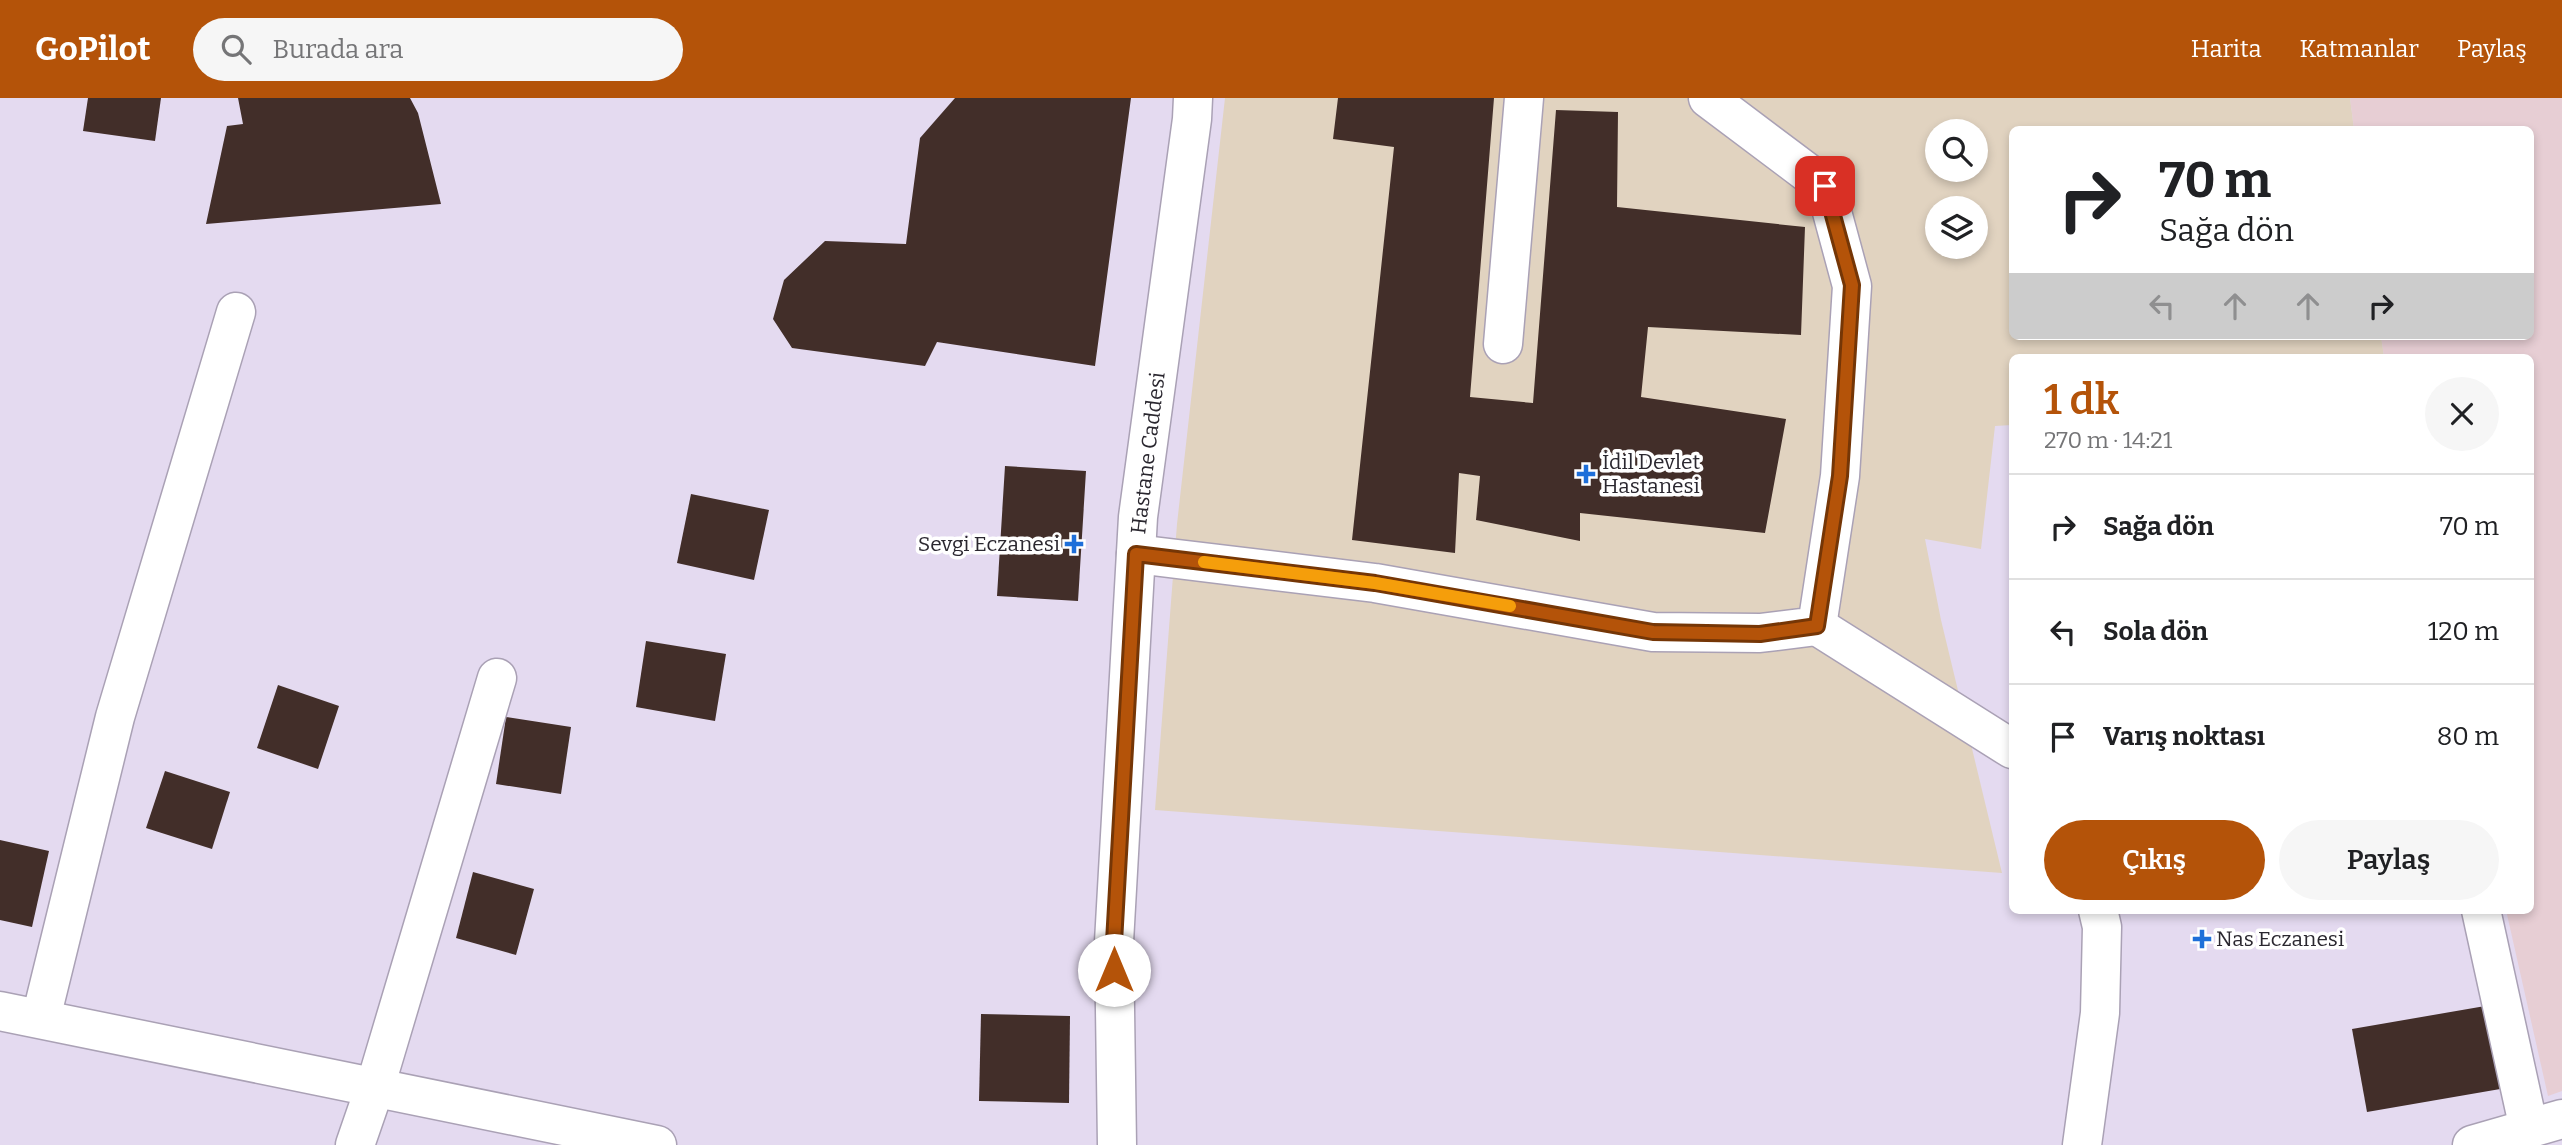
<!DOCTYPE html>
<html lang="tr">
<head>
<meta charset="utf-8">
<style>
	:root { --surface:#fff; --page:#f6f6f6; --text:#202124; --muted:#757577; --line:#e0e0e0; --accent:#b45309 }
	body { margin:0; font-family:Bitter,serif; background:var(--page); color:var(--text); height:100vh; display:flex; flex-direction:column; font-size:26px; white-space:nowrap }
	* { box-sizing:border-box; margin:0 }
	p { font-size:23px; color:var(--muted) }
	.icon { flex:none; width:38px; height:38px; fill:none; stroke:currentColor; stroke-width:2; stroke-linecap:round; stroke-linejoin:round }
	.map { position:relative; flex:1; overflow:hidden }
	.panel { position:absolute; left:2009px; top:256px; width:525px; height:560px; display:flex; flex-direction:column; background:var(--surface); border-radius:10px; box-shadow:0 4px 10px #0003 }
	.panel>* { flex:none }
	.top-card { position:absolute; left:2009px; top:28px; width:525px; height:214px; border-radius:10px; box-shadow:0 4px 10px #0003; background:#fff; color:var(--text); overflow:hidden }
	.controls { position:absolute; left:1925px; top:21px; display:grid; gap:14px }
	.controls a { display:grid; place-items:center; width:63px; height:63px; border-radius:50%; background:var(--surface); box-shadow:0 4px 10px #0003; font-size:35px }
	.pin { position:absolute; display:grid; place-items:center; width:60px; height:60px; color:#fff; margin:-30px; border-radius:14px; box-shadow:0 4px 10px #0006 }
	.me { position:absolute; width:77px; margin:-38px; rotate:0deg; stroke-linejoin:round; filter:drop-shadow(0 0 5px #0008) }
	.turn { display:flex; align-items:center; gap:24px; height:147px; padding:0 35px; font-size:32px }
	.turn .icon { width:91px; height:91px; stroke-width:2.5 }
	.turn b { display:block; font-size:49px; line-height:60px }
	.lanes { display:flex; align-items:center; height:66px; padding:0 35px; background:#0003; justify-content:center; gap:35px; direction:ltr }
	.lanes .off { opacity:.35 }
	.round { display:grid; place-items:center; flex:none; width:74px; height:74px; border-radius:37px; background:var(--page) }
	.overview { display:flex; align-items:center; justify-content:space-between; height:119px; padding:0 35px }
	h1 { font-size:42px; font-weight:600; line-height:52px; color:var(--accent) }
	.button { display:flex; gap:14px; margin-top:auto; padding:14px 35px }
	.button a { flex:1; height:80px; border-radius:42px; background:var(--accent); color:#fff; font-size:28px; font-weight:600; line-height:80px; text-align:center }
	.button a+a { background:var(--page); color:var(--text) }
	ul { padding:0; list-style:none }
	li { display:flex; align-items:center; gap:21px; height:105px; padding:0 35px; border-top:2px solid var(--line) }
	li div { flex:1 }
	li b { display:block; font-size:26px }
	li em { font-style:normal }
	header { display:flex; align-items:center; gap:42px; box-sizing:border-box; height:98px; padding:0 35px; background:var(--accent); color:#fff }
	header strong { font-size:33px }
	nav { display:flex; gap:38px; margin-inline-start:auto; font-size:24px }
	.search { width:490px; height:63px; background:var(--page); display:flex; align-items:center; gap:18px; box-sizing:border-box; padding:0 24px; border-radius:38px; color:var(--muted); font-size:26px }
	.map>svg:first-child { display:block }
</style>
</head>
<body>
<header>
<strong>GoPilot</strong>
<div class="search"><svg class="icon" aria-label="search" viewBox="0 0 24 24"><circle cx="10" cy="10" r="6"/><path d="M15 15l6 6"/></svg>Burada ara</div>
<nav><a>Harita</a><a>Katmanlar</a><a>Paylaş</a></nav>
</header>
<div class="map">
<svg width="2562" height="1047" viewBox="0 0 2562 1047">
	<rect width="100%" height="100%" fill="#e4daf0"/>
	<!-- education -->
	<path fill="#e7ced4" d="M2350 0H2562V993L2548 998 2506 812H2530V259H2384L2381 238H2530V32L2354 31Z"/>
	<!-- medical -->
	<path fill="#e1d3c0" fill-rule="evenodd" d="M1225 0H2350L2354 31 2012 32V238H2381L2384 259H2012V327L1995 328 1981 451 1925 441 1941 522 2002 775 1155 712 1177 426ZM1937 33H1976V72H1937ZM1937 110H1976V149H1937Z"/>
	<!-- building -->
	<g fill="#422e29">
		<path d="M88 0H161L155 43 83 33Z"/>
		<path d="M238 0H410L418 15 441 106 206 126 227 28 243 26Z"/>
		<path d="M955 0H1131L1095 268 937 244 925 268 792 250 773 221 784 182 825 143 906 146 920 40Z"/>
		<path d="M1338 0H1494L1470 299 1533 305 1556 12 1618 14 1617 109 1805 129 1801 237 1648 229 1641 299 1786 321 1765 435 1580 415V443L1476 422 1480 378 1459 375 1455 455 1352 442 1394 49 1333 41Z"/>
		<path d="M1005 368 1086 373 1078 503 997 498Z"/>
		<path d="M691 396 769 412 754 482 677 465Z"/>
		<path d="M646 543 726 556 715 623 636 609Z"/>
		<path d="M278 587 339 608 318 671 257 650Z"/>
		<path d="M506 619 571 629 561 696 496 686Z"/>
		<path d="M165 673 230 694 212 751 146 730Z"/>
		<path d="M0 742 49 753 32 829 0 822Z"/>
		<path d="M473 774 534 791 516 857 456 840Z"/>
		<path d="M2491 907 2506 990 2367 1014 2352 931Z"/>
		<path d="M981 916 1070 918 1069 1005 979 1003Z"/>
	</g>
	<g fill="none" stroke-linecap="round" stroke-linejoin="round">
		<!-- minor casing -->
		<g stroke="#aaa1b5" stroke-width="41">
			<g id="minor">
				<path d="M1503 246 1524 0"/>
				<path d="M1136 456 1375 485 1653 534 1760 535 1817 528 1840 378 1852 188 1825 88 1708 0"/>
				<path d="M1817 528 2012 651"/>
				<path d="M2481 812 2529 1031"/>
				<path d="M41 920 115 619 236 214"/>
				<path d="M355 1047 375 989 497 580"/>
				<path d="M1117 1047 1114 844 1138 419 1192 21 1193 0"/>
				<path d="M2082 1047 2100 915 2102 829 2098 812"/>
				<path d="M2472 1047 2562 1021"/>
			</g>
		</g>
		<!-- major casing -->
		<g stroke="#aaa1b5" stroke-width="41">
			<path id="major" d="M0 913 657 1047"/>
		</g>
		<!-- minor -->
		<use href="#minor" stroke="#fff" stroke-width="38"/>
		<!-- major -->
		<use href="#major" stroke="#fff" stroke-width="38"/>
	</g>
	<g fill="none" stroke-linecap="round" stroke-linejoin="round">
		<!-- route casing -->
		<g stroke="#753606" stroke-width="18">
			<path id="route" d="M1114 872V844L1136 456 1375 485 1653 534 1760 536 1817 528 1840 378 1852 187 1825 88"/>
		</g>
		<!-- route -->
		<use href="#route" stroke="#b45309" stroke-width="12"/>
		<!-- slow -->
		<path stroke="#f59e0b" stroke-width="12" d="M1204 464 1375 485 1510 508"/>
	</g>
	<!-- markers -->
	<g fill="#1e6fd9" stroke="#fff" stroke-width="2.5">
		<path d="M1582.5 365.5h7v7h7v7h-7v7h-7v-7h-7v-7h7z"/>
		<path d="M1070.5 435.5h7v7h7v7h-7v7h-7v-7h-7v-7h7z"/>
		<path d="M2198.5 830.5h7v7h7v7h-7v7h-7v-7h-7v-7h7z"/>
	</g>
	<g text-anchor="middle" stroke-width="7" stroke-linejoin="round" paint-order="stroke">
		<!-- street labels -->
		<g font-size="21" fill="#2a272f" stroke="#fff">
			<text transform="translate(1148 355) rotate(-83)" y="7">Hastane Caddesi</text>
		</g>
		<!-- poi labels -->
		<g font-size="21" fill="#2a272f" stroke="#fff" text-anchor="start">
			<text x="1602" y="371">İdil Devlet<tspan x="1602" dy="24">Hastanesi</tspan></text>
			<text x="1060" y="453" text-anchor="end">Sevgi Eczanesi</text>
			<text x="2216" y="848">Nas Eczanesi</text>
		</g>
	</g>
</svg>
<div class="controls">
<a><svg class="icon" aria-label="search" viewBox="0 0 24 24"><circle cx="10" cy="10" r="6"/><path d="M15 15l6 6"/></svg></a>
<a><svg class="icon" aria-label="layers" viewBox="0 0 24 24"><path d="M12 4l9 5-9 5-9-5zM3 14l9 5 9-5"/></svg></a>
</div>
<div class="pin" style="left:1825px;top:88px;background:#d93025"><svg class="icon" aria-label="arrive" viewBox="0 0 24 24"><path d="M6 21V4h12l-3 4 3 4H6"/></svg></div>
<svg class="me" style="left:1114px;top:872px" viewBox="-20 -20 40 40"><circle r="19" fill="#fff"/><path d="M0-13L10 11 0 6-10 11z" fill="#b45309"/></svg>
<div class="top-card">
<div class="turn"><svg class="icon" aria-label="right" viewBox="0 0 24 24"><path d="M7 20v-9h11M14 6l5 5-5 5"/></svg><div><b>70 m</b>Sağa dön</div></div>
<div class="lanes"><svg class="icon off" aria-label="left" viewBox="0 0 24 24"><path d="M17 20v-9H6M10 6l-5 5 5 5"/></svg><svg class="icon off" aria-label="ahead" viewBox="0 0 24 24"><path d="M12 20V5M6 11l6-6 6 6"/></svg><svg class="icon off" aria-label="ahead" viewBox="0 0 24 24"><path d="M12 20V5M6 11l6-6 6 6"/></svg><svg class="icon" aria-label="right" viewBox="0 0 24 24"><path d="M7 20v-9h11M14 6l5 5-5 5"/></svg></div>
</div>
<section class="panel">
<div class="overview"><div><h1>1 dk</h1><p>270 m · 14:21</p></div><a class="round"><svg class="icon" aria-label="close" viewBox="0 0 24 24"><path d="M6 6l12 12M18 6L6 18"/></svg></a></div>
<ul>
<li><svg class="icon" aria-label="right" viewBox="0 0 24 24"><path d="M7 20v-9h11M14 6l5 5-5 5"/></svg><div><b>Sağa dön</b></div><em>70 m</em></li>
<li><svg class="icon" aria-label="left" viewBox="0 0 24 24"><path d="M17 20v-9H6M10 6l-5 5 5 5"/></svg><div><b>Sola dön</b></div><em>120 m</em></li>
<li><svg class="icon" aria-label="arrive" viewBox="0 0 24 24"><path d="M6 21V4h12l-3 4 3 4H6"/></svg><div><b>Varış noktası</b></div><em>80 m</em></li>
</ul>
<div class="button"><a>Çıkış</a><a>Paylaş</a></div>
</section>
</div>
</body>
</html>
